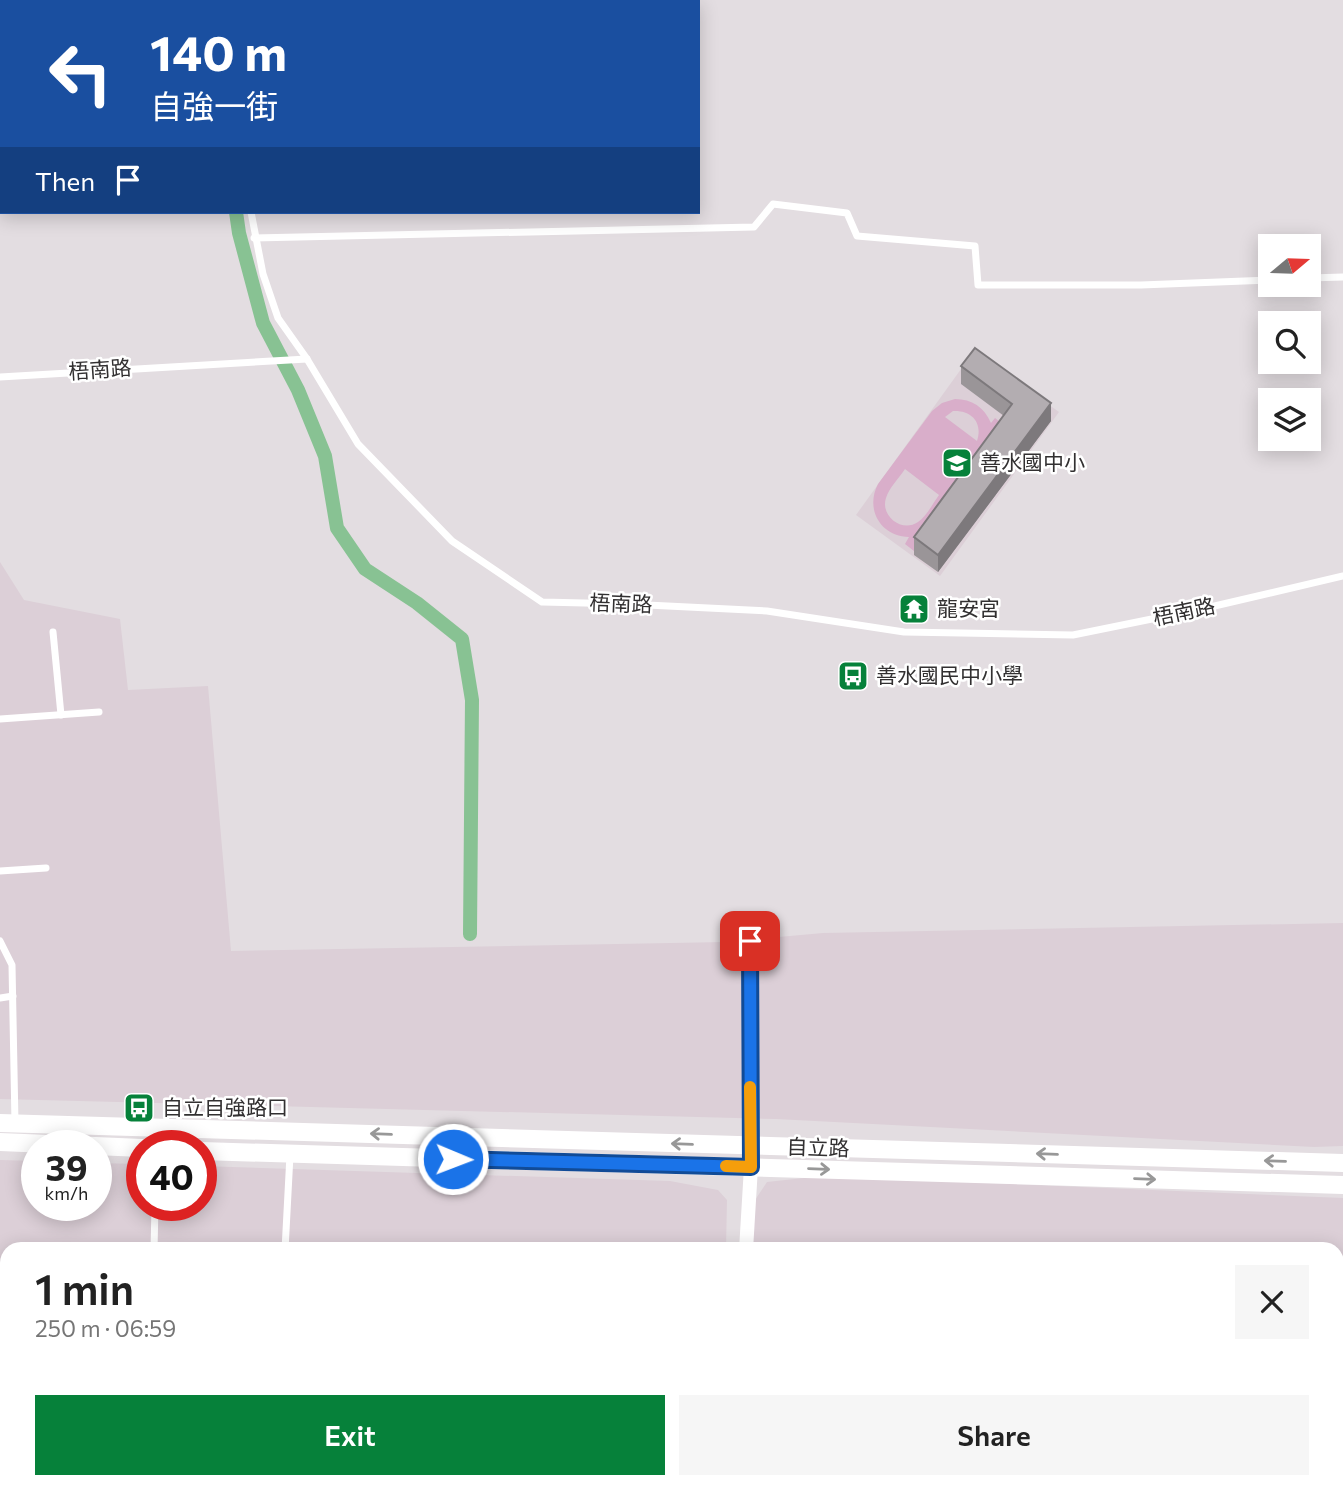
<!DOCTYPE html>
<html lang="en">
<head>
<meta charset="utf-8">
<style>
	:root { --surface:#fff; --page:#f6f6f6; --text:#222; --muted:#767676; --accent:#06813a }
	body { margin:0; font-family:Commissioner,"Noto Sans TC",sans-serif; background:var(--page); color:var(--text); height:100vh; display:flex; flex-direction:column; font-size:26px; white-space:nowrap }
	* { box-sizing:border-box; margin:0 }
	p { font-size:23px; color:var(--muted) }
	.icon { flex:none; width:38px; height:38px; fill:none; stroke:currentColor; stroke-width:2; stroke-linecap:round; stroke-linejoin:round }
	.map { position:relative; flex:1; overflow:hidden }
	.details { position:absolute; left:0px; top:1242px; width:1344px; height:247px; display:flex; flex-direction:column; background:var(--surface); border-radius:21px 21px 0 0; box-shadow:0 4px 18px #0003 }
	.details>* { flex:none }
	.hud { position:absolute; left:0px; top:0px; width:700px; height:214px; box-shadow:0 4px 18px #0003; background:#1a4fa0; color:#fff; overflow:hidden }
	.needle { width:46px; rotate:71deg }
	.buttons { position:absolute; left:1258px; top:234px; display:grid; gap:14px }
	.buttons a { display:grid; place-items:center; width:63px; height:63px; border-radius:0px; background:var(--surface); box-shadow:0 4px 18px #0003; font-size:35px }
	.speed { position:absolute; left:21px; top:1130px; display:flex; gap:14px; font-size:35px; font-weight:700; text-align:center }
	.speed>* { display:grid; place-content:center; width:91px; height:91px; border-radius:50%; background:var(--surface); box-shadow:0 4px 18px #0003; line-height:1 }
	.speed small { font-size:18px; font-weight:400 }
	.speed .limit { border:10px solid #d22; background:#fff; color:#111 }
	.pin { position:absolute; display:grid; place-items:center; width:60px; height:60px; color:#fff; margin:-30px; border-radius:14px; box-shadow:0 4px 10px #0006 }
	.me { position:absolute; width:77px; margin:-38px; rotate:91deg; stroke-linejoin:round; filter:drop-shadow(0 0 5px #0008) }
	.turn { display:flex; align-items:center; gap:24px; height:147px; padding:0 35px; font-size:32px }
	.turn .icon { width:91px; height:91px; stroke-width:2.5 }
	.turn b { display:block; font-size:49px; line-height:60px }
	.then { display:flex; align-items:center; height:66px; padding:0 35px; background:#0003; gap:14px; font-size:26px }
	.round { display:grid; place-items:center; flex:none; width:74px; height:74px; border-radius:0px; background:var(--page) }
	.summary { display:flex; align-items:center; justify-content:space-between; height:119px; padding:0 35px }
	h1 { font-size:42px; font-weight:600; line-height:52px }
	.action { display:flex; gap:14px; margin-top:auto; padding:14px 35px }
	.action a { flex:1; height:80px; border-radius:0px; background:var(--accent); color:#fff; font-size:28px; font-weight:600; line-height:80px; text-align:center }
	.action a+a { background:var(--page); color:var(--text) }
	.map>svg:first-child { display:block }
</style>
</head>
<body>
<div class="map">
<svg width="1343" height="1489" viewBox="0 0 1343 1489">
	<rect width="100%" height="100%" fill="#e3dde1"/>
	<!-- built -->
	<g fill="#dccfd7">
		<path d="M974 351 1059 412 940 576 856 515Z"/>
		<path d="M0 562 24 600 120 619 128 690 208 686 231 951 725 942 823 933 1343 923V1146L1314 1147 776 1119 0 1099Z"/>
		<path d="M0 1160 37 1161V1206H96V1163L142 1164V1206H201V1166L670 1181 718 1190 727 1200 726 1249 7 1250V1482H722L721 1489H0Z"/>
		<path d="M822 1176 1343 1198V1489H748L747 1482H1337V1250L751 1249 753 1203 767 1182Z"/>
	</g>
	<!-- green -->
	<path fill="#d9aeca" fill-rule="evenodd" d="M955 399C972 399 984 407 991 423L995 418 1005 426 914 551 905 544 909 537C880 536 865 509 878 484L932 411 942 403ZM953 411C972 410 983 423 977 441L945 417ZM905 469 939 495C933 503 927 516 918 522 902 533 880 516 886 498 889 488 899 478 905 469Z"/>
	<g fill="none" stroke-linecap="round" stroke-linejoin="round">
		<!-- canal -->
		<g stroke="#88c293" stroke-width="14">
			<path d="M210 0V2"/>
			<path d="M236 212 239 233 263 323 298 390 325 456 337 528 365 569 417 603 462 639 472 700 470 934"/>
		</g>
		<!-- service -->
		<g stroke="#fff" stroke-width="7">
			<path d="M225 0V2"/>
			<path d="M251 212 263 274 278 318 307 359 358 444 452 541 542 602 627 604 767 611 904 632 1073 635 1206 608 1343 576"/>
			<path d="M254 238 754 227 773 204 847 213 857 236 975 246 978 285H1141L1270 280"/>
			<path d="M1309 278 1343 277"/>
			<path d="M0 377 307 359"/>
			<path d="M53 632 61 715"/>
			<path d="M0 719 99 712"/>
			<path d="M0 871 46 868"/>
			<path d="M0 941 12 965 15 1123"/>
			<path d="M0 998 13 996"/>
			<path d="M154 1250 155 1206"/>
			<path d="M285 1250 290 1155"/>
			<path d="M0 1293H7"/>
			<path d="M3 1470 7 1416"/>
		</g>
		<!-- minor -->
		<g stroke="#fff" stroke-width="14">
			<path d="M746 1250 751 1167 750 941"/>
			<path d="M731 1489 732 1482"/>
		</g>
		<!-- tertiary -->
		<g stroke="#fff" stroke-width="18">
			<path d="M0 1123 1343 1163"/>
			<path d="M0 1142 142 1148"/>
			<path d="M201 1151 1343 1185"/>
		</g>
	</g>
	<!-- wall -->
	<path fill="#9a9598" d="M961 366 1051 421 938 572 914 555V537L1004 416 961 384Z"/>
	<!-- shaded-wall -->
	<path fill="#7d797c" d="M1051 403V421L938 572V555Z"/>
	<!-- building -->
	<path fill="#b3adb1" stroke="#7d797c" stroke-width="2" d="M975 348 1051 403 938 555 914 537 1012 404 961 366Z"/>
	<!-- one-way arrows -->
	<defs><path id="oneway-shaft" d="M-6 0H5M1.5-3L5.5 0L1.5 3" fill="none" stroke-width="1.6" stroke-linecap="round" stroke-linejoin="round" transform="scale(1.75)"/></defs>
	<g stroke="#989898">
		<use href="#oneway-shaft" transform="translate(381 1134) rotate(-178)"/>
		<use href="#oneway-shaft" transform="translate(682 1144) rotate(-178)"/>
		<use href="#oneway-shaft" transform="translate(1047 1154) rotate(-178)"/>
		<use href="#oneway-shaft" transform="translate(1275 1161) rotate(-178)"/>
		<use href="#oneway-shaft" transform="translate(819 1169) rotate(2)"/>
		<use href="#oneway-shaft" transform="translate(1145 1179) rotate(2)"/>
	</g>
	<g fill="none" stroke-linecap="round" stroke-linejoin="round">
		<!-- route casing -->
		<g stroke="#114b97" stroke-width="18">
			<path id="route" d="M453 1159 751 1167 750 941"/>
		</g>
		<!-- route -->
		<use href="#route" stroke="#1a73e8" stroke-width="12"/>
		<!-- slow -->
		<path stroke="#f59e0b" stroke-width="12" d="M726 1166 751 1167 750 1087"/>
	</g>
	<!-- icons -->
	<defs>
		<g id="school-square" transform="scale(1.575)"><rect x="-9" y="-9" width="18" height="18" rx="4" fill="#06813a" stroke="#fff"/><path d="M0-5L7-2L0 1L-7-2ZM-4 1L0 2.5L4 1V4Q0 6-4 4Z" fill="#fff"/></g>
		<g id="temple-square" transform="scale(1.575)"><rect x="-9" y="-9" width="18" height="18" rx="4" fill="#06813a" stroke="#fff"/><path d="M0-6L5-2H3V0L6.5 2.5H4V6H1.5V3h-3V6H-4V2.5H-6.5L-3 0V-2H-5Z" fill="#fff"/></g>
		<g id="bus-square" transform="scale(1.575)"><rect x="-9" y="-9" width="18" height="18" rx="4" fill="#06813a" stroke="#fff"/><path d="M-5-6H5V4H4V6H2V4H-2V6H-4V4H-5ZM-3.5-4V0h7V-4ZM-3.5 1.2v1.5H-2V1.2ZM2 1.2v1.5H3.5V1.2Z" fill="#fff"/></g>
	</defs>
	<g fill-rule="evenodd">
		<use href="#school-square" x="957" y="463"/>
		<use href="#temple-square" x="914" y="609"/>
		<use href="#bus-square" x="853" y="676"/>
		<use href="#bus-square" x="139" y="1108"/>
	</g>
	<g text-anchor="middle" stroke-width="5" stroke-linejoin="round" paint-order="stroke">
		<!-- street labels -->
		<g font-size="21" fill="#323031" stroke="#fff">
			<text transform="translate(100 370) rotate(-4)" y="7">梧南路</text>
			<text transform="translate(621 604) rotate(2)" y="7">梧南路</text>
			<text transform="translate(1184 612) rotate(-12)" y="7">梧南路</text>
			<text transform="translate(818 1148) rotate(2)" y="7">自立路</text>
		</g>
		<!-- poi labels -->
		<g font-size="21" fill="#323031" stroke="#fff" text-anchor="start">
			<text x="980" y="470">善水國中小</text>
			<text x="937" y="616">龍安宮</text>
			<text x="876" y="683">善水國民中小學</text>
			<text x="162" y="1115">自立自強路口</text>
		</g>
	</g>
</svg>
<div class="buttons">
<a><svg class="needle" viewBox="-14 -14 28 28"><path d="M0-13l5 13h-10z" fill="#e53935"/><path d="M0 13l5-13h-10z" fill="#767676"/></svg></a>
<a><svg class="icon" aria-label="search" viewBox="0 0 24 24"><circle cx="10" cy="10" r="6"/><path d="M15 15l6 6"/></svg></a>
<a><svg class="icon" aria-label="layers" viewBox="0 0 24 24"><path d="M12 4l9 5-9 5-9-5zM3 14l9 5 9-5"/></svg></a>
</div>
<div class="speed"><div>39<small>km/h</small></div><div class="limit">40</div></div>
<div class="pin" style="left:750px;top:941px;background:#d93025"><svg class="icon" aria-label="arrive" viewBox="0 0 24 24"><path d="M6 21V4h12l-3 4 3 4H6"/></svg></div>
<svg class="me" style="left:453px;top:1159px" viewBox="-20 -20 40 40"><circle r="17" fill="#1a73e8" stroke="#fff" stroke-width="3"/><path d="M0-11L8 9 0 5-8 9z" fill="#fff"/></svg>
<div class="hud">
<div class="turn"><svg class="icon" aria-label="left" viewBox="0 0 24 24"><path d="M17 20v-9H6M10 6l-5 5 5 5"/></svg><div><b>140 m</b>自強一街</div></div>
<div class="then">Then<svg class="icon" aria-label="arrive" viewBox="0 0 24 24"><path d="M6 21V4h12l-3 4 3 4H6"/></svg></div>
</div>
<section class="details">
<div class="summary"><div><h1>1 min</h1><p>250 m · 06:59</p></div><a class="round"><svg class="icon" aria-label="close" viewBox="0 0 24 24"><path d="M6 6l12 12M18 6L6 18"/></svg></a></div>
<div class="action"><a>Exit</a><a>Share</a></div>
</section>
</div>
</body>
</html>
